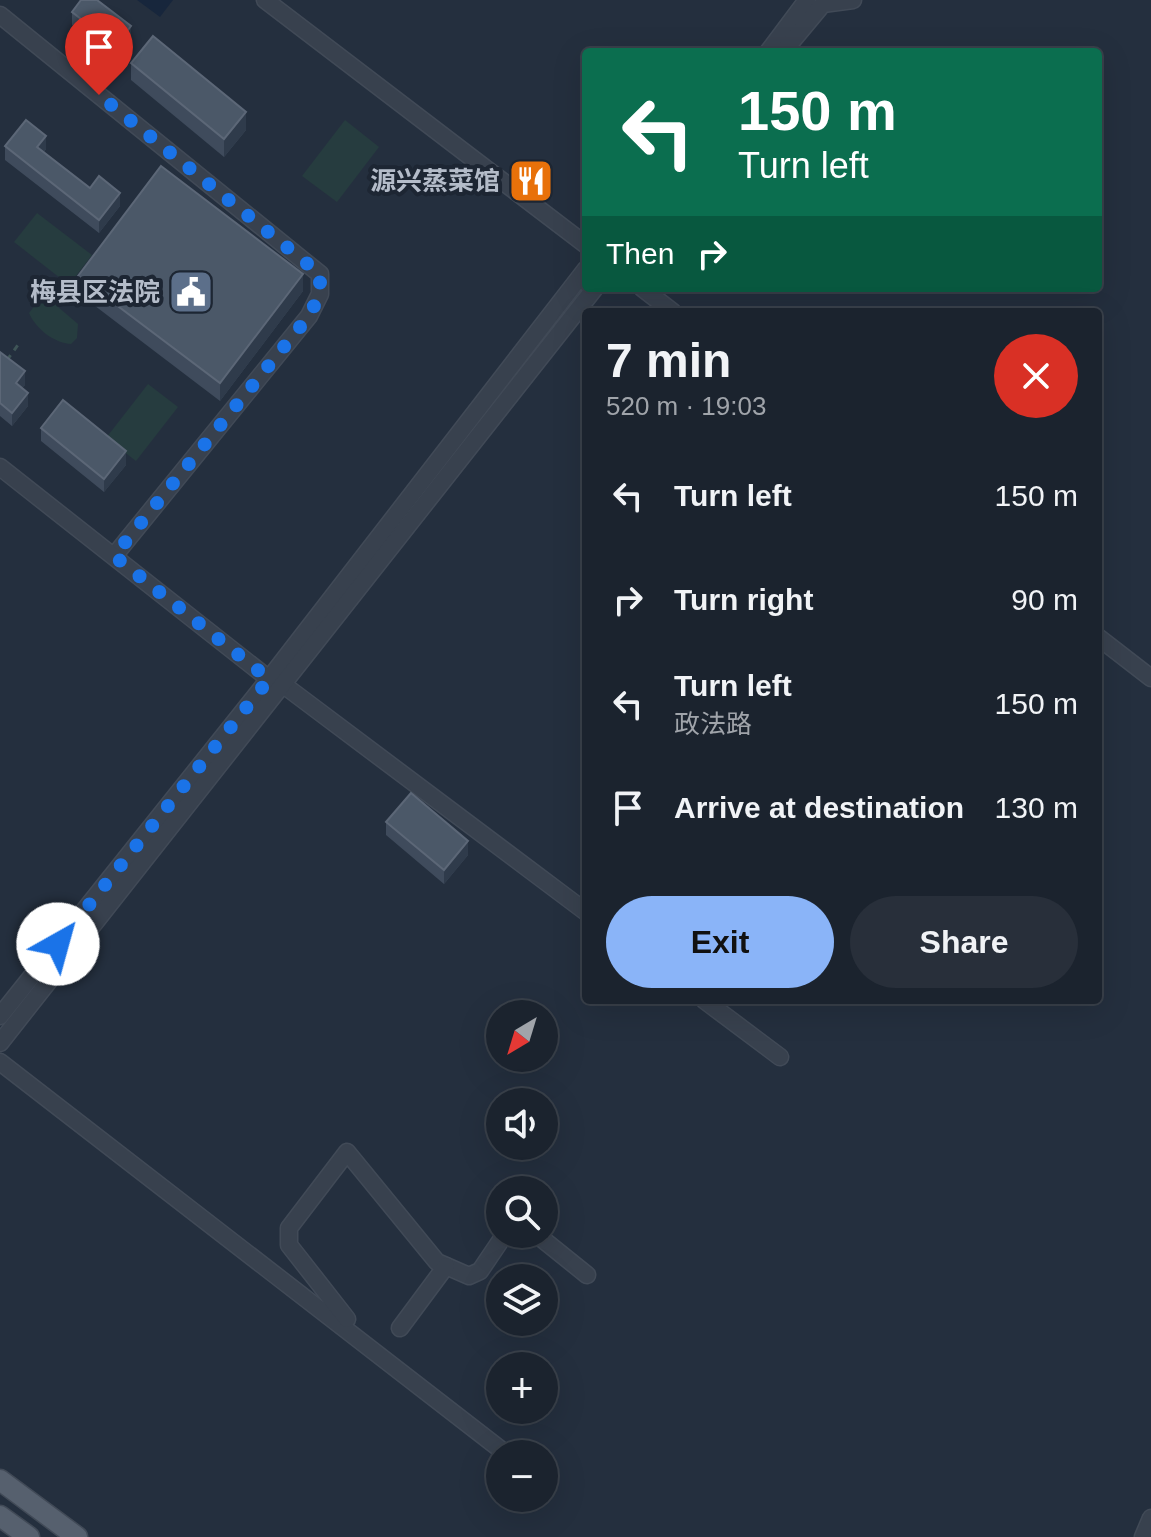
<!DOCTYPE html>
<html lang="en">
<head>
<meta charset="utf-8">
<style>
	:root { --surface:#1b232e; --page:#282f3a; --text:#f1f3f6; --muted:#a0a4aa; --line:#39404a; --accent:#8ab4f8 }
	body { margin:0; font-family:Helvetica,"Noto Sans SC",sans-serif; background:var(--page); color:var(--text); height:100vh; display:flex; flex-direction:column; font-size:30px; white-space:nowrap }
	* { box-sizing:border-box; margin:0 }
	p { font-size:26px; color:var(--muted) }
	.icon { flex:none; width:44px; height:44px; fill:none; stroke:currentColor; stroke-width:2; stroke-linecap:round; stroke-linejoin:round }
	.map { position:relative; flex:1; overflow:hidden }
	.side { position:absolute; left:582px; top:308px; width:520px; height:696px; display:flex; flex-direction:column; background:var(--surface); border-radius:8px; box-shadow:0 8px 32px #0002,0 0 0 2px var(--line) }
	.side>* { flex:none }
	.banner { position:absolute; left:582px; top:48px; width:520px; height:244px; border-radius:8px; box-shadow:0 8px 32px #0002,0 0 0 2px var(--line); background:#0b6e4f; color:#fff; overflow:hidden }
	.needle { width:52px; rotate:218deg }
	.tools { position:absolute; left:486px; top:1000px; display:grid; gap:16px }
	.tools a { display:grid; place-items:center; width:72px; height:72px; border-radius:50%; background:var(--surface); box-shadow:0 8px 32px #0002,0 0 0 2px var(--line); font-size:40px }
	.pin { position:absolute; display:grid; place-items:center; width:68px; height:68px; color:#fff; margin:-82px -34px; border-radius:50% 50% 50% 0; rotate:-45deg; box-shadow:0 0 8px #0007 }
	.pin .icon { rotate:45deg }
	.me { position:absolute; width:88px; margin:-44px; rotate:38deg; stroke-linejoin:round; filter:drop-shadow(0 0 6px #0008) }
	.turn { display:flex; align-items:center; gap:28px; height:168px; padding:0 24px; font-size:36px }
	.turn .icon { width:104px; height:104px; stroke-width:2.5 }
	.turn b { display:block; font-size:56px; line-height:68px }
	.then { display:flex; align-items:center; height:76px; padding:0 24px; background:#0003; gap:16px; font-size:30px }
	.round { display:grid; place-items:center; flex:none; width:84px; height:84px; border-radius:42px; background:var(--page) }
	.head { display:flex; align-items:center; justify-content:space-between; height:136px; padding:0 24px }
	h1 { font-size:48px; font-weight:800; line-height:60px }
	.primary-button { display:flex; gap:16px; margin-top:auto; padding:16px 24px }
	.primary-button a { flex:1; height:92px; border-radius:48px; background:var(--accent); color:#111; font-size:32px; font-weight:800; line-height:92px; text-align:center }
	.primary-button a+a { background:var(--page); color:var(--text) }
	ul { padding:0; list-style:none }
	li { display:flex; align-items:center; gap:24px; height:104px; padding:0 24px }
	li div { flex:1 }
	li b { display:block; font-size:30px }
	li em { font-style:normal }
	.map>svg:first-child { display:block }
</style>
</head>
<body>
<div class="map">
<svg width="1151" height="1537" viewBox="0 0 1151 1537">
	<rect width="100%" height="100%" fill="#242f3e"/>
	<!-- green -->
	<g fill="#263c3f">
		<path d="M345 120 379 147 337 202 302 176Z"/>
		<path d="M37 213 92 255 69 285 14 242Z"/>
		<path d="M42 301H51L78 324 77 338 71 344C54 343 36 329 29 313L36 304Z"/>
		<path d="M148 384 178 407 136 461 106 438Z"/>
	</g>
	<!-- water -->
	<path fill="#17263c" d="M137 0H173L160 17Z"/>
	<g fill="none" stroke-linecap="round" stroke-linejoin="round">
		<!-- minor casing -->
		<g stroke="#414a57" stroke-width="19">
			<g id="minor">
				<path d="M265 0 586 245"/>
				<path d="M0 15 320 274V294L309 316 114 556"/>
				<path d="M768 52 807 0"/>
				<path d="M783 52 823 4 853 0"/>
				<path d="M642 288 673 312"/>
				<path d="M0 467 269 679"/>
				<path d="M1098 637 1151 678"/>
				<path d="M281 683 586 912"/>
				<path d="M704 1000 780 1057"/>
				<path d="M0 1016 269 679 586 269"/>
				<path d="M0 1043 595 288"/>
				<path d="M0 1062 500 1449"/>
				<path d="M536 1234 587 1275"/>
				<path d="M347 1319 289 1245V1228L347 1152 437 1262 469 1276 480 1271 505 1234"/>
				<path d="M400 1328 446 1266"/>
				<path d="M1143 1537 1151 1518"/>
			</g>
		</g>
		<!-- major casing -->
		<g stroke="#414a57" stroke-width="23">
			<g id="major">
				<path d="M0 1480 77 1537"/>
				<path d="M0 1516 29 1537"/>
			</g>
		</g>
		<!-- path -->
		<path stroke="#3f5557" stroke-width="3" stroke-dasharray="6 6" stroke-linecap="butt" d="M7 360 18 345"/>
		<!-- minor -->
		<use href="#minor" stroke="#38414e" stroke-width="16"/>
		<!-- major -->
		<use href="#major" stroke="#56606e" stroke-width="20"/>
	</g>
	<!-- wall -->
	<g fill="#3f4b5c">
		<path d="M72 12 131 40 116 59 72 25Z"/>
		<path d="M131 63 246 130 224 157 131 80Z"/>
		<path d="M5 146 46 149 44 152 90 188 120 206 99 233 5 160Z"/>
		<path d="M78 276 303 291 220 401 78 293Z"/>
		<path d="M0 352 25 385 22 388 28 406 12 426 0 416Z"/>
		<path d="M41 428 126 465 104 492 41 441Z"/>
		<path d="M386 822 468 855 444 884 386 835Z"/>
	</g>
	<!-- shaded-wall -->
	<g fill="#2f3b4b">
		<path d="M131 26V40L116 59V46Z"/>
		<path d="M246 112V130L224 157V139Z"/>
		<path d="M46 136V149L37 160V147Z"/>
		<path d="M120 193V206L99 233V220Z"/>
		<path d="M303 274V291L220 401V383Z"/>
		<path d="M25 371V385L16 396V383Z"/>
		<path d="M28 393V406L12 426V413Z"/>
		<path d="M126 451V465L104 492V479Z"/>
		<path d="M468 841V855L444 884V870Z"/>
	</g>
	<!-- building -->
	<g fill="#4b5868" stroke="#5c6777" stroke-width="2">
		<path d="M81 0H97L131 26 116 46 72 12Z"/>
		<path d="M153 36 246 112 224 139 131 63Z"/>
		<path d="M26 120 46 136 37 147 90 188 99 176 120 193 99 220 5 146Z"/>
		<path d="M161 166 303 274 220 383 78 276Z"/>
		<path d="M0 352 25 371 16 383 28 393 12 413 0 403Z"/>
		<path d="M63 400 126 451 104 479 41 428Z"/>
		<path d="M411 793 468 841 444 870 386 822Z"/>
	</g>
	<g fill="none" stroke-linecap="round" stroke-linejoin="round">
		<!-- route -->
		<path stroke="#1a73e8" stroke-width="14" stroke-dasharray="0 25.2" d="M58 944 269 679 114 556 309 316 320 294V274L99 95"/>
	</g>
	<!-- icons -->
	<defs>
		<g id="restaurant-square" transform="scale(2.3)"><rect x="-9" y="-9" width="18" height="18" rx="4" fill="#e8710a" stroke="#1d2633"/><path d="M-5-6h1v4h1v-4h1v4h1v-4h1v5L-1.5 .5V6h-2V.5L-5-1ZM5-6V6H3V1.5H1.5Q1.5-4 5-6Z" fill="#fff"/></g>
		<g id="civic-square" transform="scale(2.3)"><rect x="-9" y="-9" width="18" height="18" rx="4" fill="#5c6f8a" stroke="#1d2633"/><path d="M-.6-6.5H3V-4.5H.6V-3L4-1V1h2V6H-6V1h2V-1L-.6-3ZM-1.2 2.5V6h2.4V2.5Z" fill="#fff"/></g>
	</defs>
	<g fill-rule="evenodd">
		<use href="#restaurant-square" x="531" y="181"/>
		<use href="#civic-square" x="191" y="292"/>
	</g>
	<g text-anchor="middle" stroke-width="8" stroke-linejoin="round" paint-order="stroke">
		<!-- poi labels -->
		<g font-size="26" font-weight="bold" fill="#b4bcc9" stroke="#1d2633" text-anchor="end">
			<text x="500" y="190">源兴蒸菜馆</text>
			<text x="160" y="301">梅县区法院</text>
		</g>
	</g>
</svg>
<div class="tools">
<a><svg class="needle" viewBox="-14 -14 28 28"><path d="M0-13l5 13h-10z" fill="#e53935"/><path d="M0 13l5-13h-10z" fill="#a0a4aa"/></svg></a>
<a><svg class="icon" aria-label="sound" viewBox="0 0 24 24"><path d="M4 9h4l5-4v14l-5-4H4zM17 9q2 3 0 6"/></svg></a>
<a><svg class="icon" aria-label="search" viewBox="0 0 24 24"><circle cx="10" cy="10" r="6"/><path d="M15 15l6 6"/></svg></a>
<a><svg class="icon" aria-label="layers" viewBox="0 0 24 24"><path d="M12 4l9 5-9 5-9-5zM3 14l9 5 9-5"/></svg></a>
<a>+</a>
<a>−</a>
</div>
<div class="pin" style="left:99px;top:95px;background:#d93025"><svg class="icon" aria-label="arrive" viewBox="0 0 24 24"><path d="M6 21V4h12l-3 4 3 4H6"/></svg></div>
<svg class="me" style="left:58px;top:944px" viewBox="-20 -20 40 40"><circle r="19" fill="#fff"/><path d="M0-13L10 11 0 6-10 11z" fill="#1a73e8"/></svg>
<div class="banner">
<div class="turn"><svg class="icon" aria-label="left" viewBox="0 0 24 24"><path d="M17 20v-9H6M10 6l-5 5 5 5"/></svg><div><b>150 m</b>Turn left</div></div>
<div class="then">Then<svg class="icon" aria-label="right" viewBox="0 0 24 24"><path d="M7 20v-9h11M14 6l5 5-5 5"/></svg></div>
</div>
<section class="side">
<div class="head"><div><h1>7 min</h1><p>520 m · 19:03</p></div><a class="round" style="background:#d93025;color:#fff"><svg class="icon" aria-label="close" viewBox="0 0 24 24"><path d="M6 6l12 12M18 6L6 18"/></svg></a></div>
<ul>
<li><svg class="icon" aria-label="left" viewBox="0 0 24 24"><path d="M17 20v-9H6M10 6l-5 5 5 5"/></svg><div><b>Turn left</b></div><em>150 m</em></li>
<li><svg class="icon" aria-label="right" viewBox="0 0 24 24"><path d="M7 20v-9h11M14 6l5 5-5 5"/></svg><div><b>Turn right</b></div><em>90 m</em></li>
<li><svg class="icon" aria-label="left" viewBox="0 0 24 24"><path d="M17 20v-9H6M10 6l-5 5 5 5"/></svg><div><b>Turn left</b><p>政法路</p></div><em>150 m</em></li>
<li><svg class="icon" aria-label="arrive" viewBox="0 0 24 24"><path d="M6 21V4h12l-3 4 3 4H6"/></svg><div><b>Arrive at destination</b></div><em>130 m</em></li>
</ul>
<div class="primary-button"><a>Exit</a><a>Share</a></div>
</section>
</div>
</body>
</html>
